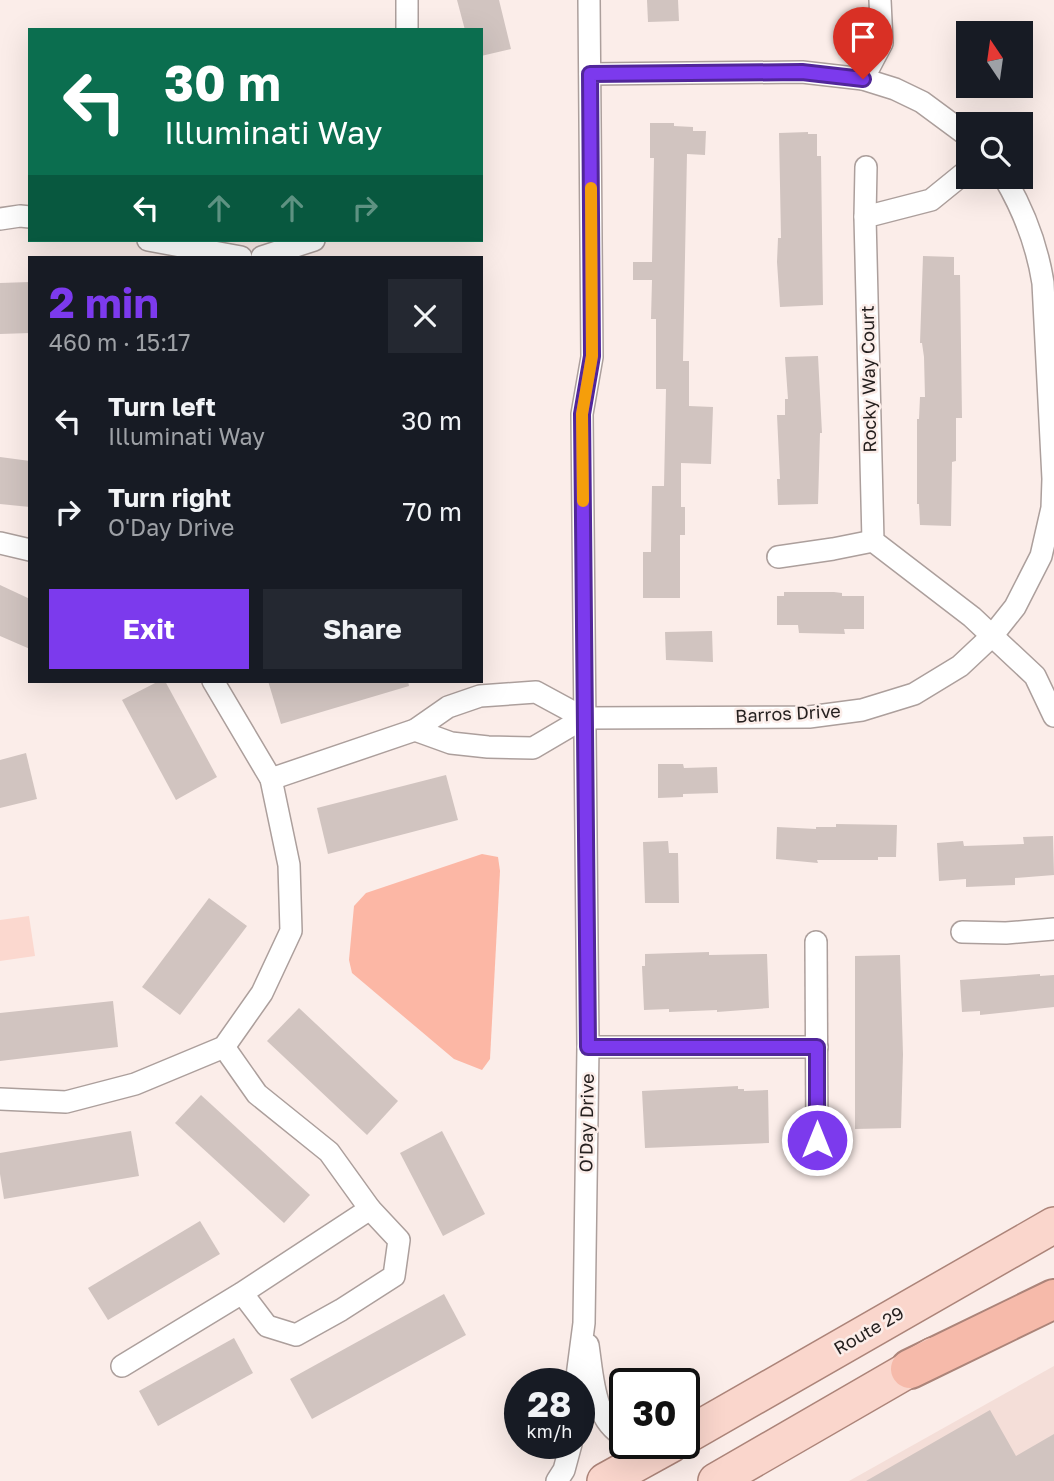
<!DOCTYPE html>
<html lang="en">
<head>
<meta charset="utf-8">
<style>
	:root { --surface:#171b24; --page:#242831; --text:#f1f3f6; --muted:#9ea1a6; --accent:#7c3aed }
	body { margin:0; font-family:"Golos Text",sans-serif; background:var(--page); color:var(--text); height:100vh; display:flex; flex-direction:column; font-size:26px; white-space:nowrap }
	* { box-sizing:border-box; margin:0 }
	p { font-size:23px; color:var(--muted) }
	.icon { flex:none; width:38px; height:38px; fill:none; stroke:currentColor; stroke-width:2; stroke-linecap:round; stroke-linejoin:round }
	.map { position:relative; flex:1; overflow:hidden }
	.drawer { position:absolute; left:28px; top:256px; width:455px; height:427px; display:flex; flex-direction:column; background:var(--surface); border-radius:0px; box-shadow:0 7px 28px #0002 }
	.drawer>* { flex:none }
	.hud { position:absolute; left:28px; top:28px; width:455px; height:214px; border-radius:0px; box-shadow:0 7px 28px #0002; background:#0b6e4f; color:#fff; overflow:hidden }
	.needle { width:46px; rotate:347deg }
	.fabs { position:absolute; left:956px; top:21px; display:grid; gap:14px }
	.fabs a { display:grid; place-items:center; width:77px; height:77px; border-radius:0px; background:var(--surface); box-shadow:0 7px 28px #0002; font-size:35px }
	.speed { position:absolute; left:504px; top:1368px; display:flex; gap:14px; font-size:35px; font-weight:700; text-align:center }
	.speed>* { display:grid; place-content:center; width:91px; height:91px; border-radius:50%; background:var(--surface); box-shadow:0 7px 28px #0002; line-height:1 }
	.speed small { font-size:18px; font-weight:400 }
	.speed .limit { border:4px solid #111; border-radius:10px; background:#fff; color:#111 }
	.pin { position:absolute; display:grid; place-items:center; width:60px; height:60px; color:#fff; margin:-72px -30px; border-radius:50% 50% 50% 0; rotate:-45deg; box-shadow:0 0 7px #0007 }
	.pin .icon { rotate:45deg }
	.me { position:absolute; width:77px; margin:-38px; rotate:0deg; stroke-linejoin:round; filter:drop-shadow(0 0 5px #0008) }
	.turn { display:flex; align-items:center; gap:24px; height:147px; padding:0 21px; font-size:32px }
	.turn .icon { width:91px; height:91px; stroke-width:2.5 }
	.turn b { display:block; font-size:49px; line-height:60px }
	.lanes { display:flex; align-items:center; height:66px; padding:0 21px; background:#0003; justify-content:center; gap:35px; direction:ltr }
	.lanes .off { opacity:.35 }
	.round { display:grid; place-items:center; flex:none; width:74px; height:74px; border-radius:0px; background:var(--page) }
	.overview { display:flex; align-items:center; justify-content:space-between; height:119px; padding:0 21px }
	h1 { font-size:42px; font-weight:700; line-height:52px; color:var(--accent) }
	.button { display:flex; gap:14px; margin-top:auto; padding:14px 21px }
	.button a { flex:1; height:80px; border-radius:0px; background:var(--accent); color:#fff; font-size:28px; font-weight:700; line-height:80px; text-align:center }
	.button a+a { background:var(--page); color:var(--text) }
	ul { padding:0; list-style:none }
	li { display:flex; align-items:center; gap:21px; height:91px; padding:0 21px }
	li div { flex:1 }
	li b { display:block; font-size:26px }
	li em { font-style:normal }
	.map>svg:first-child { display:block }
</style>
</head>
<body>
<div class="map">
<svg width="1054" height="1481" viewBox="0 0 1054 1481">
	<rect width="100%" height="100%" fill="#fbede9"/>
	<!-- built -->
	<path fill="#f4ded8" d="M1054 1366V1481H849Z"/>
	<!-- green -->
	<path fill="#fbd8cf" d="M29 916 35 956 0 961V920Z"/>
	<!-- water -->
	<path fill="#fcb7a5" d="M482 854 498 857 500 871 490 1059 482 1070 454 1059 352 973 349 960 354 906 366 893Z"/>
	<!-- building -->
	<g fill="#d1c4c0">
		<path d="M457 0H499L511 49 481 56V30H465Z"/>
		<path d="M647 0H678L679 21 648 22Z"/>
		<path d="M650 123H674V126L693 127V131H706L705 155 687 154 683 361H689V406L713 407 711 464 681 463V507H685V535H680V598H643V552H651L652 486H664L666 389H656V319H651L652 280H633V262H652L654 158H650Z"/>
		<path d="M808 132V134H817V156H821L823 305 780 307 777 262 778 238H781L779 133Z"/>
		<path d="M923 256 954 257V275H960L962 418H956V461L952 462 951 526 920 525 919 504H917V419H919L920 397H925L924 357 922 343H920Z"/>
		<path d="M30 282V333L0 334V283Z"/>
		<path d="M818 356 822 433H820L818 504 778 505 777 479H780L777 415H785V399H788L785 357Z"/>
		<path d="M0 457 30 461V507L0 504Z"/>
		<path d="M0 585 30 599V649L0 636Z"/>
		<path d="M784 592H834L842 593V596H864V629H844L845 634 799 633 798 625H777V596H784Z"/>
		<path d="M712 631 713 662 666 660 665 632Z"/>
		<path d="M159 681H165L217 777 176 800 122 700Z"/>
		<path d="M268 681H408L409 686 281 724Z"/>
		<path d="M26 753 37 799 0 808V760Z"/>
		<path d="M658 764H683L684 768 717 767 718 793 683 794V797L658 798Z"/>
		<path d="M446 775 458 820 328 854 317 808Z"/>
		<path d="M836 824 897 825 896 857H878V860H817L818 863 776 859 777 827 816 829V827H836Z"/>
		<path d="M1053 836 1054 875 1015 878V885L966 887V879L939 881 937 843 963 841 964 846 1024 844 1023 837Z"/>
		<path d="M668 841 669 853H678L679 903H645L643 842Z"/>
		<path d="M209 898 247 926 180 1015 142 987Z"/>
		<path d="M709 952V955L767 954 769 1008 717 1012V1010L669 1012V1009L644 1010 642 966H645V954Z"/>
		<path d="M900 955 903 1054 901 1128 855 1129V956Z"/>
		<path d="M1040 974V976L1054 975V1007L980 1015V1011L962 1012 960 980Z"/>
		<path d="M113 1001 118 1047 0 1061V1013Z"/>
		<path d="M299 1008 398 1101 367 1135 267 1041Z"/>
		<path d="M738 1086V1089H744V1091L768 1090 769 1143 645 1148 642 1091Z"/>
		<path d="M201 1095 310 1195 284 1223 175 1123Z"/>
		<path d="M131 1131 139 1176 4 1199 0 1174V1153Z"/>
		<path d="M442 1131 485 1214 443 1236 400 1153Z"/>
		<path d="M200 1221 220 1254 108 1320 88 1288Z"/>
		<path d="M444 1294 466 1335 312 1419 290 1379Z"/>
		<path d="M234 1338 253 1373 158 1426 139 1391Z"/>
		<path d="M990 1410 1016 1456 1054 1434V1481H866Z"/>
	</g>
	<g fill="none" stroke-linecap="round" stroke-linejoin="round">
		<!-- street casing -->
		<g stroke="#ac9f9c" stroke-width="24">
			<g id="street">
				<path d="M407 30V0"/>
				<path d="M590 74 802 72 863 79 895 89 922 102 968 136"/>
				<path d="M863 79 882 43 880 0"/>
				<path d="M968 170 931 200 865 217 873 541 972 617 1035 676 1054 716"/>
				<path d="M865 217 866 167"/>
				<path d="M0 219 20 216 30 217"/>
				<path d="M148 240 241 257"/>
				<path d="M262 257 314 240"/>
				<path d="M0 543 30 550"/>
				<path d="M778 557 833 549 873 541"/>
				<path d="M415 730 451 743 488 747 533 748 584 718"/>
				<path d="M271 779 415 730 448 707 480 696 536 692 584 718 809 717 862 710 914 694 960 666 992 636 1015 607 1041 556 1052 508 1053 479 1043 283C1037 245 1023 209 1004 177"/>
				<path d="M962 932 1006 933 1054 929"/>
				<path d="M816 942 817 1140"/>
				<path d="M224 1047 257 1094 329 1152 370 1209"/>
				<path d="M588 1047H817"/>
				<path d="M0 1099 66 1102 135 1084 224 1047 262 993 291 931 289 865 271 779 213 681"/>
				<path d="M588 1345C593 1377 593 1420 625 1437"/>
				<path d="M122 1366 242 1293 370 1209 399 1240 394 1276 341 1310 296 1335 267 1326 242 1293"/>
				<path d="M576 1384 584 1323 588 1047 582 414 592 357 589 0"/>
				<path d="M557 1481 564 1470 571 1444"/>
			</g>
		</g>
		<!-- primary casing -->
		<g stroke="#ac8479" stroke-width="38">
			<g id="primary">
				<path d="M684 1437 1054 1225"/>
				<path d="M605 1481 672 1444"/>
				<path d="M716 1481 934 1355"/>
			</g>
		</g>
		<!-- highway casing -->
		<g stroke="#ac8479" stroke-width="42">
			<path id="highway" d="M910 1369 1054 1299"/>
		</g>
		<!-- street -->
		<use href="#street" stroke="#fff" stroke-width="21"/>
		<!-- primary -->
		<use href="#primary" stroke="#fad6cc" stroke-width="35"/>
		<!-- highway -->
		<use href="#highway" stroke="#f6baaa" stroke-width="38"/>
	</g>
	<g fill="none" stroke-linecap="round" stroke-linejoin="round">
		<!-- route casing -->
		<g stroke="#51269a" stroke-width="18">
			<path id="route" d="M817 1140V1047H588L582 414 592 356 590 74 802 72 863 79"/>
		</g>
		<!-- route -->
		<use href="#route" stroke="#7c3aed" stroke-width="12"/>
		<!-- slow -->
		<path stroke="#f59e0b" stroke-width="12" d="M583 501 582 414 592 356 591 188"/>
	</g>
	<g text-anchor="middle" stroke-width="5" stroke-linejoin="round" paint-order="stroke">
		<!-- street labels -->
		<g font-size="18" fill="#241f1e" stroke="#fbede9">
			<text transform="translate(869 379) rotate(-91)" y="6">Rocky Way Court</text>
			<text transform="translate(788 714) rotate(-3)" y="6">Barros Drive</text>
			<text transform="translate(587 1123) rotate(-89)" y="6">O'Day Drive</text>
			<text transform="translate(869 1331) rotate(-30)" y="6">Route 29</text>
		</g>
	</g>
</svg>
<div class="fabs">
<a><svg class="needle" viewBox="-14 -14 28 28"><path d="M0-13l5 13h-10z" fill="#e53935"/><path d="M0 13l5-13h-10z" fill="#9ea1a6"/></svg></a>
<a><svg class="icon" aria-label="search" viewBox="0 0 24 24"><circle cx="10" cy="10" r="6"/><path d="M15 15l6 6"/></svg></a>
</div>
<div class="speed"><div>28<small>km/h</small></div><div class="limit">30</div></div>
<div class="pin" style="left:863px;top:79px;background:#d93025"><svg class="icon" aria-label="arrive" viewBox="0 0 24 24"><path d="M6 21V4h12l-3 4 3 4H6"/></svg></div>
<svg class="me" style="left:817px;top:1140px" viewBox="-20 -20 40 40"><circle r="17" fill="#7c3aed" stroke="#fff" stroke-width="3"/><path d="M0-11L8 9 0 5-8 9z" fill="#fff"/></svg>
<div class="hud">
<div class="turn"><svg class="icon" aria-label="left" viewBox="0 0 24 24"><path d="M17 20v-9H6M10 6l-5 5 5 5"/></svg><div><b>30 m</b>Illuminati Way</div></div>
<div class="lanes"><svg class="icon" aria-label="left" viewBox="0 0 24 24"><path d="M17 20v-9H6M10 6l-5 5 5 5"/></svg><svg class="icon off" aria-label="ahead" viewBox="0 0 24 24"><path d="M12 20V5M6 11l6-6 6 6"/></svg><svg class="icon off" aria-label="ahead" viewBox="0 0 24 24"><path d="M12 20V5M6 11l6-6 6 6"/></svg><svg class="icon off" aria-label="right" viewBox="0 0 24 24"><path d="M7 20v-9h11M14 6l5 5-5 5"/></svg></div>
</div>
<section class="drawer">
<div class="overview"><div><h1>2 min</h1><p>460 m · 15:17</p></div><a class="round"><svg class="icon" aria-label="close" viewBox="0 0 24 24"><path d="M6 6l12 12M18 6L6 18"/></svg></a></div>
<ul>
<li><svg class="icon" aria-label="left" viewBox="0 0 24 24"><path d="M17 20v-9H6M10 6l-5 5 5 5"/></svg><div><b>Turn left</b><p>Illuminati Way</p></div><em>30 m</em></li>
<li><svg class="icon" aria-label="right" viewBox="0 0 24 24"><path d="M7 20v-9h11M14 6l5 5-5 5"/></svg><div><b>Turn right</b><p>O'Day Drive</p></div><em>70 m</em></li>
</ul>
<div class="button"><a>Exit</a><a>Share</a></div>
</section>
</div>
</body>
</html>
